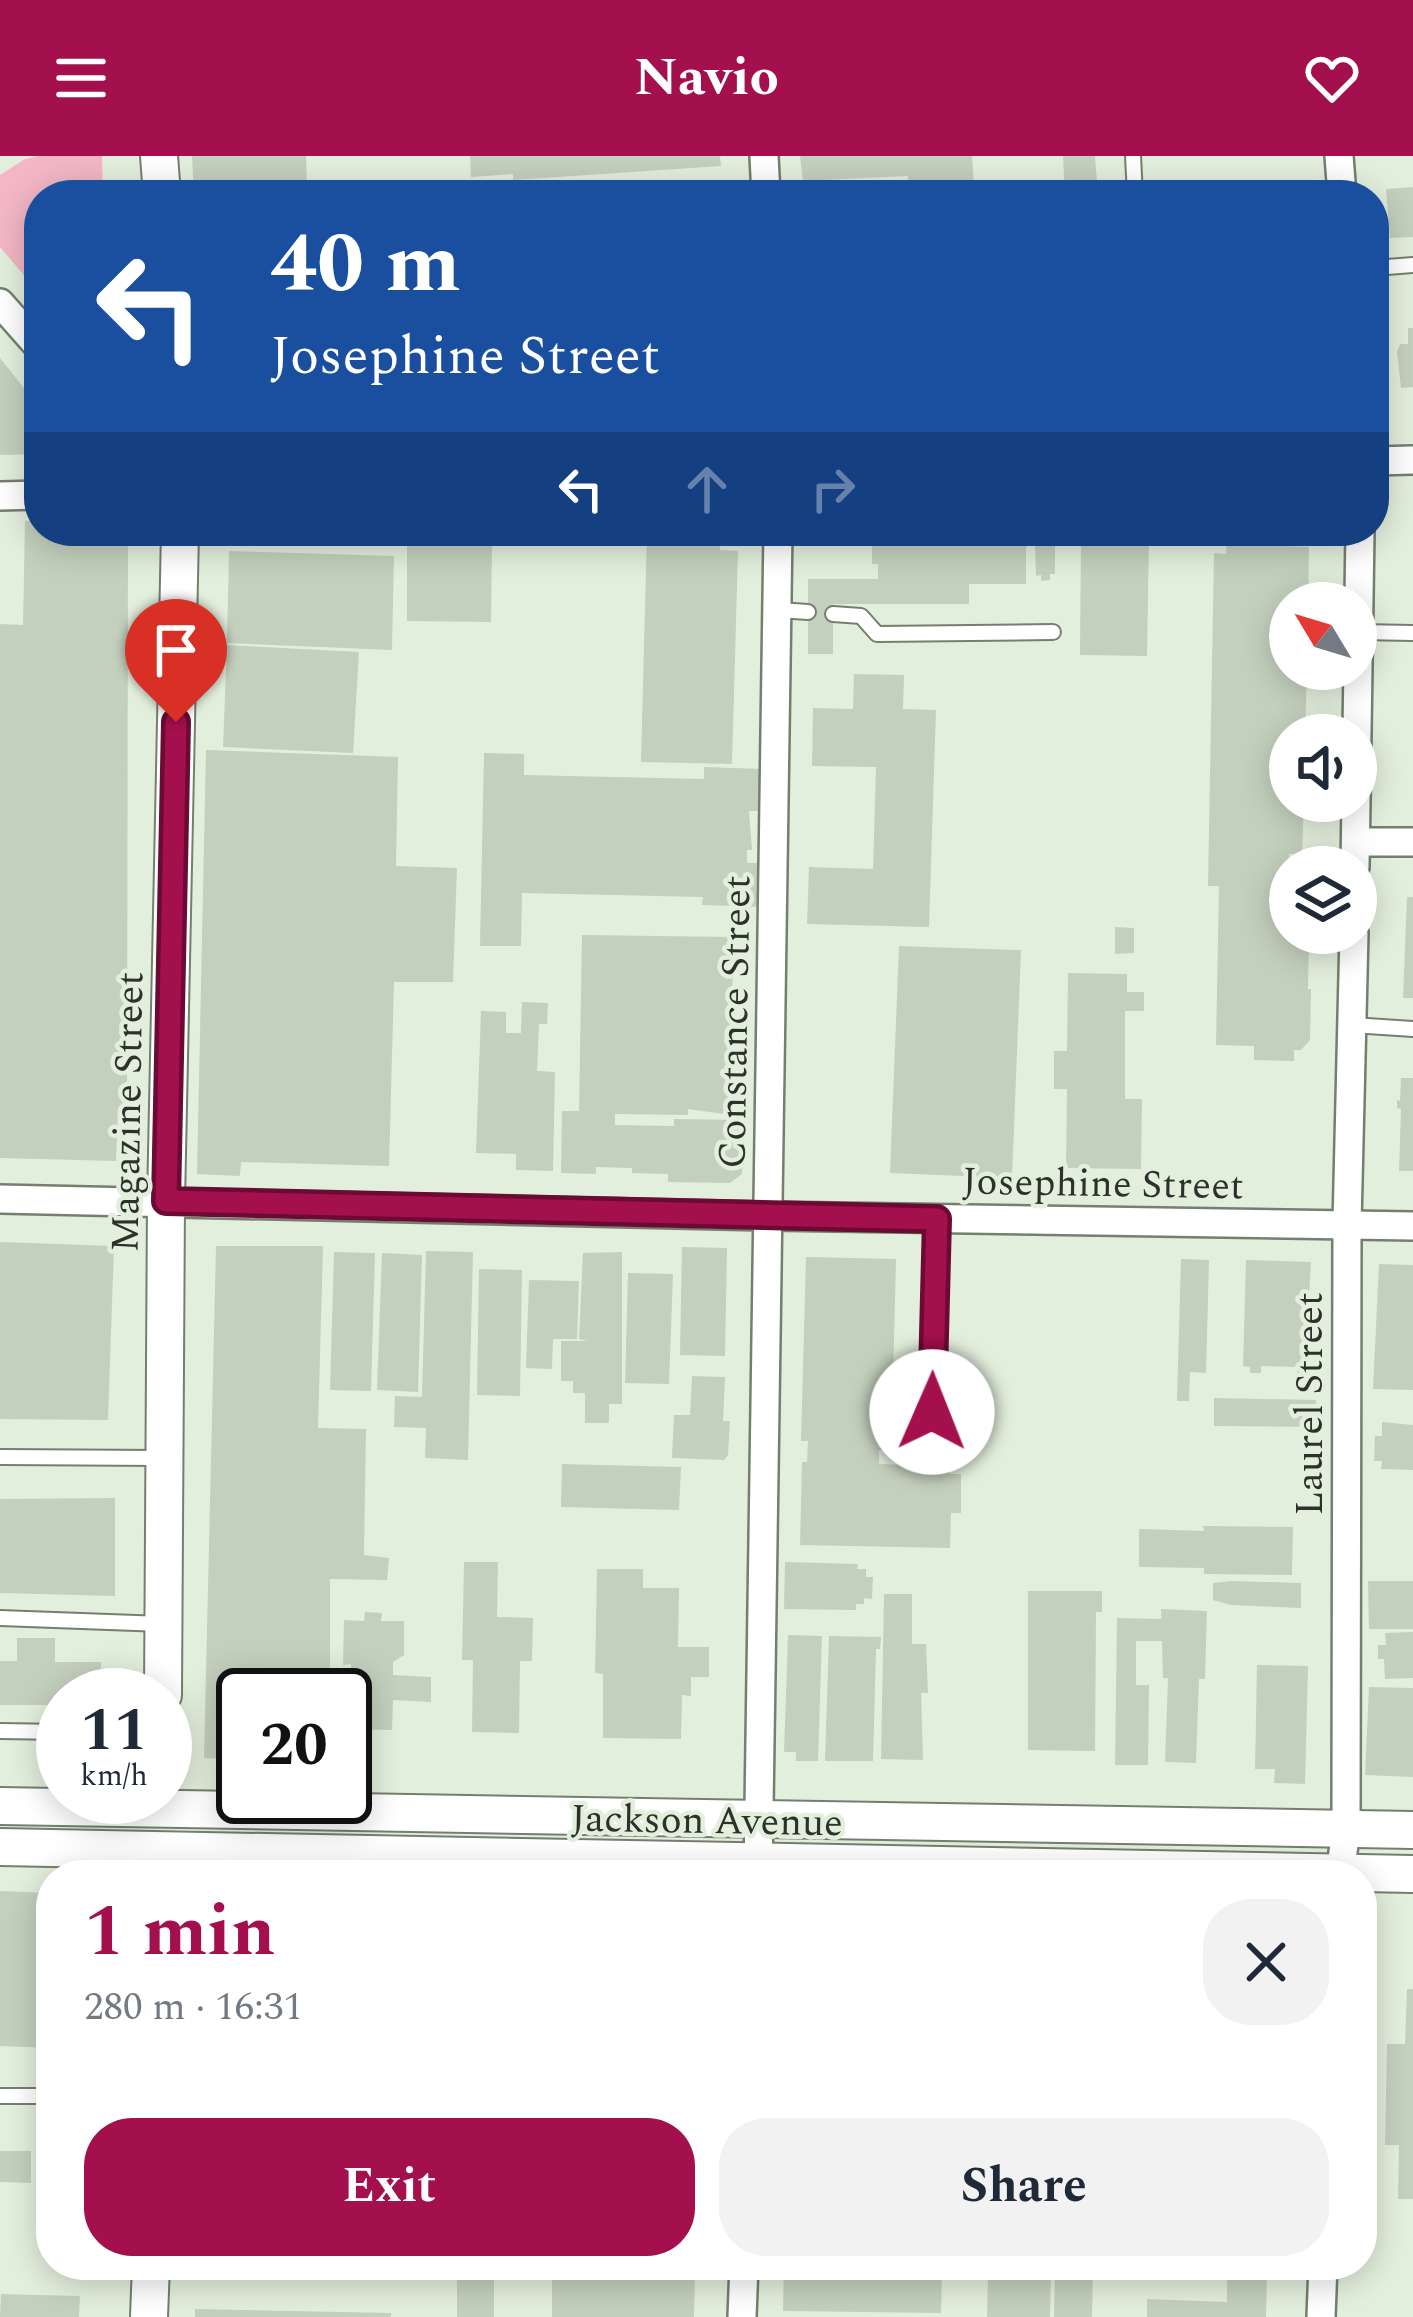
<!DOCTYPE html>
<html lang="en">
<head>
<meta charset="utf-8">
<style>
	:root { --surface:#fff; --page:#f2f2f3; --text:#1f2937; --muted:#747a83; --accent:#a40f4d }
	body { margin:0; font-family:Spectral,serif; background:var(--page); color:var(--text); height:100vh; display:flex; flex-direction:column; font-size:45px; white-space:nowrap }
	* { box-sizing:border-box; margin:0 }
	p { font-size:39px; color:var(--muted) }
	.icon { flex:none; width:66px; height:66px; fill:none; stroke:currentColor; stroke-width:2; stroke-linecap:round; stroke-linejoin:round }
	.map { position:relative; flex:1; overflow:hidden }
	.panel { position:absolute; left:36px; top:1704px; width:1341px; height:420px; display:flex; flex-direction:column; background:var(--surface); border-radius:48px; box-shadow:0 6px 30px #0003 }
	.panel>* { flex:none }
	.top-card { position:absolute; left:24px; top:24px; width:1365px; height:366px; border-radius:48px; box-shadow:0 6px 30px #0003; background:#1a4fa0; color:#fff; overflow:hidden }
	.needle { width:78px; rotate:308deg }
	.buttons { position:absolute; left:1269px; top:426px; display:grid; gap:24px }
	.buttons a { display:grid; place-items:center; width:108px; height:108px; border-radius:50%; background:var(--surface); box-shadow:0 6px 30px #0003; font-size:60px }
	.speed { position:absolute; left:36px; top:1512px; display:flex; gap:24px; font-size:60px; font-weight:700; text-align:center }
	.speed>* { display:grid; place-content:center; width:156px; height:156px; border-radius:50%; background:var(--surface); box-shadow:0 6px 30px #0003; line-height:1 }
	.speed small { font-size:30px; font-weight:400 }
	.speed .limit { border:6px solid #111; border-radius:18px; background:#fff; color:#111 }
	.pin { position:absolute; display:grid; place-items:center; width:102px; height:102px; color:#fff; margin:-123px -51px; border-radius:50% 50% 50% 0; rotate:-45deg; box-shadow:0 0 12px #0007 }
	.pin .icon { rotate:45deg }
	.me { position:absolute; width:132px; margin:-66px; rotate:1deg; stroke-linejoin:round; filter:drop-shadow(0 0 9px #0008) }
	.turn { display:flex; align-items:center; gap:42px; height:252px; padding:0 48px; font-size:54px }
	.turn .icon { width:156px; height:156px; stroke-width:2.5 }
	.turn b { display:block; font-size:84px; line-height:102px }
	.lanes { display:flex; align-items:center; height:114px; padding:0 48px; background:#0003; justify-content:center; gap:60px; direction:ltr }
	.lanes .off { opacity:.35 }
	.round { display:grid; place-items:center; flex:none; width:126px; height:126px; border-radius:48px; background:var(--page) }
	.head { display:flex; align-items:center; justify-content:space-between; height:204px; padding:0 48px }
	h1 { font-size:72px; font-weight:700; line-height:90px; color:var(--accent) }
	.action { display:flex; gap:24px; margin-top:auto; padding:24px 48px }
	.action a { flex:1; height:138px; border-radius:48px; background:var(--accent); color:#fff; font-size:48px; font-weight:700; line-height:138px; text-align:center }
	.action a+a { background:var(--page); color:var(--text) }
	header { display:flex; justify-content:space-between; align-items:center; height:156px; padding:0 48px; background:var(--accent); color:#fff; font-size:54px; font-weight:700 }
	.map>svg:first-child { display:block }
</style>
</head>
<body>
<header><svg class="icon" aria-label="menu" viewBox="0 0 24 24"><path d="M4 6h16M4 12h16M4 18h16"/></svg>Navio<svg class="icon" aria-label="heart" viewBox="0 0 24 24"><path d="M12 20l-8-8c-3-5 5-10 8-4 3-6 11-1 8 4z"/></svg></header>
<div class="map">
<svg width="1413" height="2161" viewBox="0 0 1413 2161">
	<rect width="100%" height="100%" fill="#e3efdd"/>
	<!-- green -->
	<path fill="#f3b7c4" d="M39 0H102L103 39H39V137L0 91V19L25 3Z"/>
	<!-- building -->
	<g fill="#c4d0be">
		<path d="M192 0H306L307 30 344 29 345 39H194Z"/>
		<path d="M470 0H720L721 10 513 24V18L471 21Z"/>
		<path d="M800 0H972L974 30 908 33V20L803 25Z"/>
		<path d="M1063 0H1095L1098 39H1065Z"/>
		<path d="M1031 29V39H945L944 35Z"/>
		<path d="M1413 31V81L1390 82 1386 33Z"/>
		<path d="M1408 172H1413V231L1401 232 1397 196 1400 188H1408Z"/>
		<path d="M0 202 39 251V298L0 299Z"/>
		<path d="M25 365H39V375H128L127 956H118L116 1005 0 1002V468L23 469Z"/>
		<path d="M647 375H720V394L738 395 732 608 641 606Z"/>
		<path d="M872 375H1043V387H1026V428H969V448H833V498H808V423H878V408H872Z"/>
		<path d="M1240 375H1284V390L1309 391 1308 447H1290V513H1307L1305 579H1290V645H1304L1302 698H1289L1290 777H1309L1308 833H1311L1310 884 1301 894H1294V905L1254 904V890L1216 889 1219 730H1208L1214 397 1226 398 1227 381H1240Z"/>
		<path d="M1081 380 1149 381 1147 500 1080 499Z"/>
		<path d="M407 383 492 385 491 466 407 465Z"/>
		<path d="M1035 389H1055V418H1050V424L1041 425V419L1036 420Z"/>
		<path d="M229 395 394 400 392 494 227 487Z"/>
		<path d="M227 489 359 496 353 597 223 591Z"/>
		<path d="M854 518 904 519 903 553 936 554 929 771 807 768 809 711 873 713 876 611 812 610 813 552 853 553Z"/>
		<path d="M206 594 398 601 396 710 457 712 453 826H394L389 1010 241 1006 240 1020 197 1018Z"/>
		<path d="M484 597 524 598V619L704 623V611L764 613 763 655H749L752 694H747V707H762L761 751 702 749 703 741 522 737 521 790H480Z"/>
		<path d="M1407 741H1413V842H1403Z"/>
		<path d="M1115 771 1134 772V797L1115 798Z"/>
		<path d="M582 779 733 781 731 959 688 953V959L615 958V969L674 970V963L742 964V1018L730 1027 668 1026V1018L632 1017V1012L596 1011V1018L561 1017 562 955H579Z"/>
		<path d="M899 790 1021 794 1012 1022 890 1017Z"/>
		<path d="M1068 817 1127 818V836H1144V855H1125V943H1142L1141 1013 1066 1012 1067 933H1054V895H1067Z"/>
		<path d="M522 846 548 847 547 868H539L537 915 555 916 553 1015 516 1014V998L476 997 481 855 506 856V877H521Z"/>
		<path d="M1401 922H1413V1015H1399L1401 953 1397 952V944L1400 945Z"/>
		<path d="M0 1086 114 1090 108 1264 0 1263Z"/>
		<path d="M216 1090H323L318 1272 366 1273 364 1399 389 1402 387 1424 330 1423V1539H243V1604L204 1602Z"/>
		<path d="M682 1091 727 1092 725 1200 680 1199Z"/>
		<path d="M426 1095 473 1096 468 1304 425 1302 426 1272 394 1271 395 1240 422 1241Z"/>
		<path d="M334 1096 375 1097 371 1235 330 1234Z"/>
		<path d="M622 1096V1248H609V1267H585V1237H573V1225H561V1185H588L579 1183 583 1097Z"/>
		<path d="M382 1097 422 1099 418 1236 377 1234Z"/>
		<path d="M806 1101 896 1103 892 1264 925 1265 924 1284H901V1294H879V1308L950 1310V1318H961V1357H951L950 1392 800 1389 802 1306H807L808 1285H801Z"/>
		<path d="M1181 1103 1209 1104 1206 1217 1190 1216 1189 1245H1177Z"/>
		<path d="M1246 1104 1311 1106 1305 1217H1297V1211L1261 1210V1217H1250V1211L1243 1210Z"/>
		<path d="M1379 1108 1413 1109V1234L1373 1233Z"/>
		<path d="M479 1113 522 1114 520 1240 477 1239Z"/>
		<path d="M628 1117 673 1118 669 1228 625 1227Z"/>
		<path d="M529 1124 579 1125 577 1183H553L552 1213 526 1212Z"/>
		<path d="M692 1220 725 1221 723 1265H730L728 1299 724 1304 672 1302 674 1259H690Z"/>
		<path d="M1214 1242 1316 1244 1315 1271 1214 1270Z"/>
		<path d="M1382 1266 1413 1269V1314L1381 1313 1382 1305H1374L1375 1280H1382Z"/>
		<path d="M562 1308 681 1311 679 1354 561 1351Z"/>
		<path d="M115 1342V1440L0 1437V1343Z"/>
		<path d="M1203 1370 1293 1371 1292 1419 1204 1418V1412L1139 1411V1373L1204 1375Z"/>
		<path d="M464 1406H498L497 1461 533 1462 532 1505H520L519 1577 472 1576 473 1504H462Z"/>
		<path d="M785 1406 858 1408 857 1413H866V1421H873L872 1443 864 1442V1448H856V1454L784 1453Z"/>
		<path d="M597 1413H643V1432H679L678 1491H709V1521H691V1540L682 1539 681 1583 603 1582V1518L595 1517Z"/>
		<path d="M1232 1425 1301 1427V1452L1231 1449 1213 1444V1427Z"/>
		<path d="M1368 1425H1413V1473H1369Z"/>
		<path d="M1028 1435H1102V1456H1096L1095 1595 1028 1594Z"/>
		<path d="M884 1438H912V1488H926L928 1537H921L923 1604 881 1603Z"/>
		<path d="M1161 1453 1207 1455 1205 1523H1199L1196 1607 1165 1606 1168 1522H1163Z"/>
		<path d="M365 1456 382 1457 381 1465H404V1499L393 1506V1519L431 1521V1546L393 1544 392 1574 345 1573 344 1533H350L351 1508 343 1509 344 1464 364 1465Z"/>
		<path d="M1117 1462 1162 1463V1485H1136V1529H1149L1148 1609H1115Z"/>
		<path d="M1413 1476V1522L1385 1523 1384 1503H1378V1489H1386L1385 1477Z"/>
		<path d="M788 1479 822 1480 818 1605H796V1596H784Z"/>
		<path d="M829 1480 881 1481 880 1493H876L873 1605H825Z"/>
		<path d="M17 1482H55V1506H101V1539H63V1549H0V1505H17Z"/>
		<path d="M1257 1509 1308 1510 1305 1628 1274 1627 1275 1613H1255Z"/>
		<path d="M1369 1531 1413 1532V1621L1365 1619Z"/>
		<path d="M0 1735 51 1737V1892L0 1890Z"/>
		<path d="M1407 1833H1413V2043H1398L1399 1989H1385L1387 1888H1405Z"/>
		<path d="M0 1995H31V2027L0 2026Z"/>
		<rect x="457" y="2109" width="37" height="52"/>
		<path d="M1002 2109H1016V2121H1051L1050 2161H987L988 2119H1002Z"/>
		<path d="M1055 2109H1093L1092 2161H1054Z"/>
		<path d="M784 2110 942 2114 941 2157 783 2155Z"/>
		<path d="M552 2119 695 2121 694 2161H552Z"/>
		<path d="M1227 2119H1267L1266 2161H1147V2143L1227 2146Z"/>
		<path d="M1 2138 80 2140 79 2161H0Z"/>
		<path d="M195 2153 391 2157V2161H195Z"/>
	</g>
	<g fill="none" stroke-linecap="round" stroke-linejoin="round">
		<!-- service casing -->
		<g stroke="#747f6f" stroke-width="18">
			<g id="service">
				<path d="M1133 0 1135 39"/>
				<path d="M1374 112 1413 109"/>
				<path d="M779 454 808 456"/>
				<path d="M833 458 861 460 877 478 1053 476"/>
				<path d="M1359 476 1413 477"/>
				<path d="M1352 869 1413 873"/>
				<path d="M932 1257 937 1063"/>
				<path d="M0 1301 160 1302"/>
				<path d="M0 1462 163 1468"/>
				<path d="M0 1575 63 1576"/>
				<path d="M0 1940H51"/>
			</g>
		</g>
		<!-- minor casing -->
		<g stroke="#747f6f" stroke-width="32">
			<g id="minor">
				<path d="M764 0 766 39"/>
				<path d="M1339 0 1342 39"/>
				<path d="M0 147 39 191"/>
				<path d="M1374 305 1413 304"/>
				<path d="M0 340 39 339"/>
				<path d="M1356 686H1413"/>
				<path d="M1355 711 1360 375"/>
				<path d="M0 1043 769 1060 1413 1070"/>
				<path d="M758 1719 778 375"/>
				<path d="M1340 1719 1346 1673 1347 1068 1354 777"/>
				<path d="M742 2161 744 2109"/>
				<path d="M1321 2161 1323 2109"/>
			</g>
		</g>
		<!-- tertiary casing -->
		<g stroke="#747f6f" stroke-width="40">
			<g id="tertiary">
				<path d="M159 0 162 39"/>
				<path d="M163 1539 166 1045 180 375"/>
				<path d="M0 1650 1413 1674"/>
				<path d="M0 1691 1413 1718"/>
				<path d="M149 2161 151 2109"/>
			</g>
		</g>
		<!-- service -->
		<use href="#service" stroke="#fff" stroke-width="14"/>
		<!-- minor -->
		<use href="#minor" stroke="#fff" stroke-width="27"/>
		<!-- tertiary -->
		<use href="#tertiary" stroke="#fff" stroke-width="36"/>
	</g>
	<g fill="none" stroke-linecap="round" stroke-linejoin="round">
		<!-- route casing -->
		<g stroke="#6b0a32" stroke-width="30">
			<path id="route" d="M176 566 166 1045 937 1063 932 1256"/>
		</g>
		<!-- route -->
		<use href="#route" stroke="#a40f4d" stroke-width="21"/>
	</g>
	<g text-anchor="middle" stroke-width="9" stroke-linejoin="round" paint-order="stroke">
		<!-- street labels -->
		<g font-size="39" fill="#2d312b" stroke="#e3efdd">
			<text transform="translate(733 866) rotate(-89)" y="14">Constance Street</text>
			<text transform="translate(126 956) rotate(-89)" y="14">Magazine Street</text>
			<text transform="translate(1103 1026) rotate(1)" y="14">Josephine Street</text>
			<text transform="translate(1308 1248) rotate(-90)" y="14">Laurel Street</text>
			<text transform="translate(707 1663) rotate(1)" y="14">Jackson Avenue</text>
		</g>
	</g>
</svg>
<div class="buttons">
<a><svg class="needle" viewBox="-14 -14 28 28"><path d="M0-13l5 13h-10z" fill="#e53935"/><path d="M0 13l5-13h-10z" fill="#747a83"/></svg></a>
<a><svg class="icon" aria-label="sound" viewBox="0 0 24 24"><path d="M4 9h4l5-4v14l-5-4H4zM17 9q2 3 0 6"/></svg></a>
<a><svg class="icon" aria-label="layers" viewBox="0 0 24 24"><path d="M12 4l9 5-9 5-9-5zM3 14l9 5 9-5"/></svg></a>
</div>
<div class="speed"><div>11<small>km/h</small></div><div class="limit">20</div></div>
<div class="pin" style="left:176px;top:566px;background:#d93025"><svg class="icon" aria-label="arrive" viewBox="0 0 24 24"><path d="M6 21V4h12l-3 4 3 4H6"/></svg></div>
<svg class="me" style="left:932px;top:1256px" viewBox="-20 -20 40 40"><circle r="19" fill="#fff"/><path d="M0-13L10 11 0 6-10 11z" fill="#a40f4d"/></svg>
<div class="top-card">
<div class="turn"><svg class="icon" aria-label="left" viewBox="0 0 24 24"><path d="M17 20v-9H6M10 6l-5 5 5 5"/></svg><div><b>40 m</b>Josephine Street</div></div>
<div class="lanes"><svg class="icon" aria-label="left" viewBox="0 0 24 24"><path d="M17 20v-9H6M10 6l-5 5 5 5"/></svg><svg class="icon off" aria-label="ahead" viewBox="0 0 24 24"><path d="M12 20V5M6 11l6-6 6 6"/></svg><svg class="icon off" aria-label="right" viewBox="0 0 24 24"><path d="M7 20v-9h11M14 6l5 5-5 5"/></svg></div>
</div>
<section class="panel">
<div class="head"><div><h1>1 min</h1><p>280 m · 16:31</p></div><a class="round"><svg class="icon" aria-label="close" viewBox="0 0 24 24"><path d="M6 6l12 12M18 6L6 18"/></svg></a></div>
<div class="action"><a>Exit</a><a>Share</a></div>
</section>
</div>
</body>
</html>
